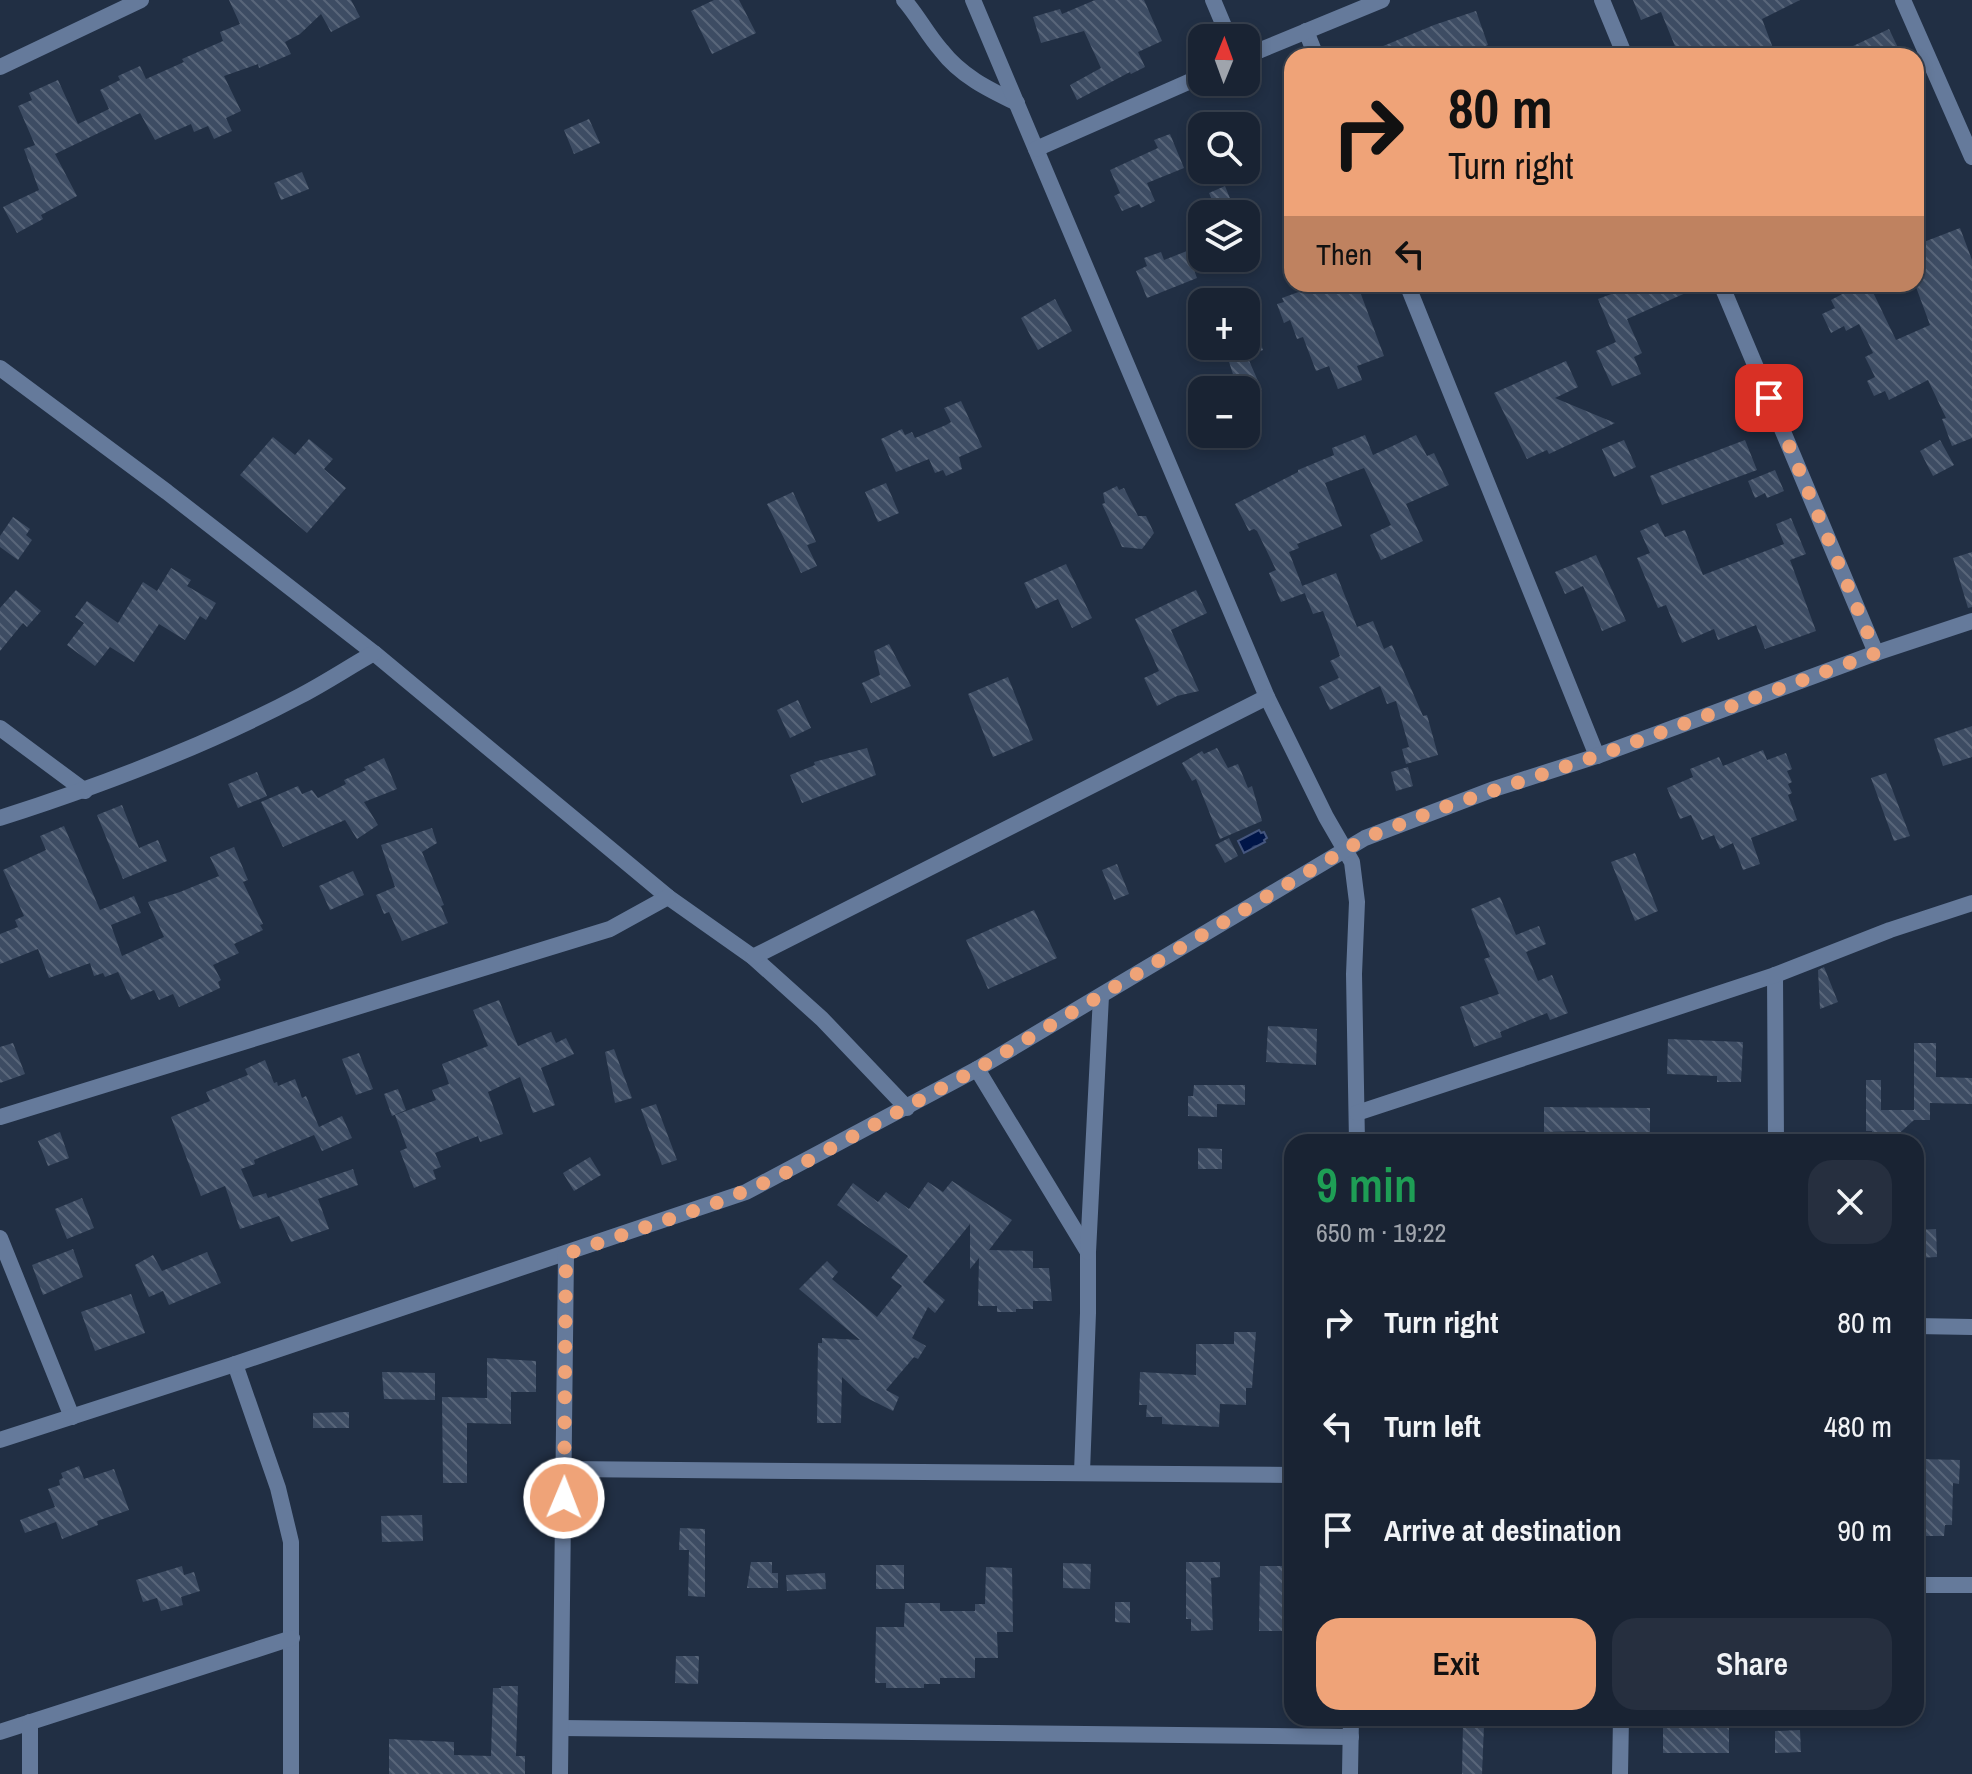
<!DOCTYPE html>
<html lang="en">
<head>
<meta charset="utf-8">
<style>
	:root { --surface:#192333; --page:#262f3f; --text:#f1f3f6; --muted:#9fa4ac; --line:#37404e; --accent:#efa378 }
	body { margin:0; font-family:"Archivo Narrow",sans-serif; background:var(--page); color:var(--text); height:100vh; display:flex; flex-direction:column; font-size:30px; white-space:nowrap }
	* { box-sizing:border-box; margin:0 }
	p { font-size:26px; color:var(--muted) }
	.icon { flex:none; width:44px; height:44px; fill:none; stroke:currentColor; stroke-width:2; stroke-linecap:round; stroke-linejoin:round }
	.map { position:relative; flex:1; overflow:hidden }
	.sheet { position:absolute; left:1284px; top:1134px; width:640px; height:592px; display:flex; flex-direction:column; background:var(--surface); border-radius:24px; box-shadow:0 4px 12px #0003,0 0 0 2px var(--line) }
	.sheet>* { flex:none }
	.hud { position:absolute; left:1284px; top:48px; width:640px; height:244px; border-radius:24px; box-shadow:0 4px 12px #0003,0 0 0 2px var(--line); background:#efa378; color:#111; overflow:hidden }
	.needle { width:52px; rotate:1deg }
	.tools { position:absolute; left:1188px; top:24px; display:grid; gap:16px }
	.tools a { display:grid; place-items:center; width:72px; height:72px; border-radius:16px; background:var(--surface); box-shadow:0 4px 12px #0003,0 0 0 2px var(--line); font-size:40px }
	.pin { position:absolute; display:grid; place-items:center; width:68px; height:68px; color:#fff; margin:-34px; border-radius:16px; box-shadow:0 4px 12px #0006 }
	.me { position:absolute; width:88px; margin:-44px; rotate:1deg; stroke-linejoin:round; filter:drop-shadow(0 0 6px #0008) }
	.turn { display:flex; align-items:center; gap:28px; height:168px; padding:0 32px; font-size:36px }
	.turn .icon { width:104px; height:104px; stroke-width:2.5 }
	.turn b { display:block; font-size:56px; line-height:68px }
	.then { display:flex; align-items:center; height:76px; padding:0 32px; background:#0003; gap:16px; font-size:30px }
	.round { display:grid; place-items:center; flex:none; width:84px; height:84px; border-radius:24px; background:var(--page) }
	.summary { display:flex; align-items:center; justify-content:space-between; height:136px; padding:0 32px }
	h1 { font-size:48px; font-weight:600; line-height:60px; color:#1e9e55 }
	.action { display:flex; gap:16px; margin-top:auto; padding:16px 32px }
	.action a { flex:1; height:92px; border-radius:24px; background:var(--accent); color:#111; font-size:32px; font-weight:600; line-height:92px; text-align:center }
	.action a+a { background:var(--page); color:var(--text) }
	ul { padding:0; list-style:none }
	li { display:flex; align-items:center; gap:24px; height:104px; padding:0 32px }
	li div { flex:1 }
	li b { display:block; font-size:30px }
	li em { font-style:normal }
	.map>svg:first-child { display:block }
</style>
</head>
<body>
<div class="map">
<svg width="1972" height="1774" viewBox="0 0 1972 1774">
	<defs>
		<pattern id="water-ripples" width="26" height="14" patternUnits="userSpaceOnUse" patternTransform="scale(2)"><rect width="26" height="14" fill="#001548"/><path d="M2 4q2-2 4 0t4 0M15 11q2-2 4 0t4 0" fill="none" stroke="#253763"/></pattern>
		<pattern id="building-back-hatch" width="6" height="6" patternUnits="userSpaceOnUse" patternTransform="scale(2)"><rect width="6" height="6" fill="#3d4c63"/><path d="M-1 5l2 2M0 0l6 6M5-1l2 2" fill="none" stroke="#59667a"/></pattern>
	</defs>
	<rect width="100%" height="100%" fill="#212f44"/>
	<!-- water -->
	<path fill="url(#water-ripples)" stroke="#45567e" stroke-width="2" d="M1259 830 1261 833 1264 832 1267 838 1264 840 1265 842 1244 853 1238 841Z"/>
	<!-- building -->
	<g fill="url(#building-back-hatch)">
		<path d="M229 0H351L360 17 331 32 321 14 300 34 285 42 291 54 259 68 258 64 224 76 241 111 226 118 232 131 214 139 208 126 194 132 191 124 155 140 140 113 55 154 77 196 41 215 43 219 17 233 3 207 39 190 24 149 35 145 18 106 32 100 29 93 58 80 78 124 109 109 100 90 120 80 118 76 140 66 146 79 184 62 182 59 223 41 220 32 240 24Z"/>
		<path d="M714 0H739L756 33 712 54 691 11Z"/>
		<path d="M1095 0H1144L1162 41 1138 52 1145 67 1131 74 1130 72 1077 100 1070 85 1101 68 1084 31 1041 43 1033 17 1060 9 1062 14Z"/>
		<path d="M1633 0H1800L1762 19 1776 56H1679L1661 12 1641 20Z"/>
		<path d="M1476 11 1488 45 1459 56H1359L1434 25Z"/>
		<path d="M1889 29 1902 56H1832Z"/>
		<path d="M589 119 600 143 574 154 564 130Z"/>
		<path d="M1170 134 1184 168 1147 183 1155 201 1141 208 1139 204 1122 211 1114 196 1120 193 1110 170 1158 148 1154 140Z"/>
		<path d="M302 172 309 189 281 200 274 183Z"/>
		<path d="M1225 186 1229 196 1237 214H1218L1209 193Z"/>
		<path d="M1960 228 1972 260V438L1952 446 1942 419 1946 418 1928 380 1889 400 1885 391 1874 396 1867 381 1875 377 1865 357 1873 353 1859 324 1846 331 1844 326 1831 333 1822 314 1835 308 1831 300 1846 292 1842 284H1869L1896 340 1930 325 1916 287V245Z"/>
		<path d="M1187 251 1197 278 1147 298 1136 271 1147 266 1144 258 1161 252 1164 260Z"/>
		<path d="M1302 284H1344L1347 293 1359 289 1384 356 1357 366 1362 380 1338 389 1329 366 1316 371 1303 337 1297 339 1290 320 1284 323 1277 304 1284 302 1282 298 1304 290Z"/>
		<path d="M1638 284H1706L1627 319 1642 353 1634 357 1641 374 1612 386 1596 351 1616 342 1598 299Z"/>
		<path d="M1055 299 1072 331 1038 350 1021 318Z"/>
		<path d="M1246 308H1249L1263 350 1247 356 1262 390H1238L1224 346H1242L1246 354Z"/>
		<path d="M1566 361 1578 387 1555 398 1615 423 1549 454 1547 450 1527 459 1494 393Z"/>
		<path d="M961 401 982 447 959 457 962 469 946 476 943 470 935 473 929 459 896 472 881 439 902 429 905 435 912 432 915 438 946 425 951 422 944 408Z"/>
		<path d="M1365 435 1373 455 1416 435 1427 456 1434 453 1449 485 1406 504 1423 541 1381 560 1370 535 1391 525 1364 468 1325 483 1342 526 1297 544 1299 548 1289 552 1305 593 1281 602 1269 573 1276 570 1257 531 1254 529 1249 531 1235 504 1298 472V470L1334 455 1332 448Z"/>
		<path d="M273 437 295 455 309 439 333 459 324 469 346 488 307 533 240 475Z"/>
		<path d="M1624 440 1636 467 1614 477 1602 449Z"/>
		<path d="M1745 440 1757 470 1662 505 1650 476Z"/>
		<path d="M1940 440 1954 465 1933 476 1920 451Z"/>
		<path d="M1775 470 1784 491 1767 498 1765 493 1755 498 1748 481Z"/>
		<path d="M886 483 899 513 878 522 865 492Z"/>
		<path d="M1117 486 1119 490 1124 488 1138 516H1146L1154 533 1142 549 1122 547 1102 504 1105 503 1103 493Z"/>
		<path d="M793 492 816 542 807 545 817 566 801 573 767 504Z"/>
		<path d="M13 517 30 529 26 535 32 540 18 560 0 547V536Z"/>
		<path d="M1791 518 1806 554 1790 560 1816 631 1765 649 1756 625 1718 640 1714 629 1682 643 1666 605 1658 608 1637 558 1650 553 1640 531 1658 523 1665 537 1685 530 1703 575 1784 544 1776 524Z"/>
		<path d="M1972 552V607L1968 608 1953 558Z"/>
		<path d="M1596 555 1626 621 1602 631 1583 586 1565 594 1555 572Z"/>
		<path d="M1066 564 1092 618 1072 628 1058 599 1036 609 1024 583Z"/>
		<path d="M171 568 191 580 187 586 216 603 206 620 200 616 185 640 159 624 134 662 110 647 95 666 67 645 84 623 75 617 87 601 118 623 143 582 157 591Z"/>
		<path d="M1336 573 1357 627 1373 621 1384 649 1392 645 1423 716 1427 715 1438 755 1406 764 1402 749 1409 747 1396 701 1387 704 1380 686 1330 710 1319 687 1339 678 1330 661 1340 656 1323 611 1313 614 1302 586Z"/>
		<path d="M16 590 41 611 27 627 23 623 0 651V608Z"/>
		<path d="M1196 590 1207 613 1171 630 1199 691 1177 696 1157 706 1144 678 1159 671 1135 619Z"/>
		<path d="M889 644 911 686 871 703 862 683 880 675 874 651Z"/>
		<path d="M1008 677 1033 740 993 757 968 694Z"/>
		<path d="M798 700 811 728 790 738 777 710Z"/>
		<path d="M1972 726V757L1943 766 1934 739Z"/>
		<path d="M867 748 876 775 802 803 790 775 815 765 814 762Z"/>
		<path d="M1217 748 1228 768 1238 764 1248 788 1252 786 1262 821 1220 839 1196 779 1192 781 1182 763 1202 751 1204 754Z"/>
		<path d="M1763 750 1767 760 1786 753 1792 769 1787 771 1792 782 1788 784 1792 793 1788 795 1797 820 1751 838 1760 864 1743 870 1733 843 1720 849 1714 835 1702 840 1691 815 1680 819 1667 788 1693 777 1690 769 1719 757 1723 766Z"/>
		<path d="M384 758 397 789 364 802 378 825 357 839 345 820 283 847 261 802 298 786 302 794 312 790 318 798 346 784 344 780 366 770 364 767Z"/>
		<path d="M1408 767 1413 786 1396 791 1391 772Z"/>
		<path d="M257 772 267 796 238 808 228 784Z"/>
		<path d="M1886 773 1910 836 1894 841 1871 778Z"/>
		<path d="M122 805 139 848 158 840 167 861 123 879 97 815Z"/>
		<path d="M64 826 100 910 134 896 141 913 111 925 122 956 164 937 148 902 180 892 219 876 210 857 234 847 248 880 243 882 263 924 260 925 263 930 234 944 239 953 213 965 221 980 218 982 220 988 179 1007 173 994 159 1000 154 990 131 1000 118 972 105 977 103 973 94 976 90 963 49 978 38 949 0 964V934L18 927 15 920 24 916 3 870 46 850 40 836Z"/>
		<path d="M432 828 437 843 422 852 444 905 441 906 448 923 402 941 389 912 384 914 376 895 395 887 381 845Z"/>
		<path d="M1229 838 1238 856 1225 863 1215 845Z"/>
		<path d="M1635 853 1658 911 1635 921 1611 862Z"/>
		<path d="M1117 864 1129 894 1114 900 1102 870Z"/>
		<path d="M353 871 364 895 330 910 319 886Z"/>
		<path d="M1500 897 1516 935 1539 926 1546 944 1526 952 1538 981 1552 975 1568 1013 1550 1020 1547 1013 1500 1032 1502 1037 1474 1047 1460 1007 1499 994 1484 959 1490 957 1471 909Z"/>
		<path d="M1034 910 1057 958 988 989 966 940Z"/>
		<path d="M1824 967 1838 1002 1820 1009 1818 970Z"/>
		<path d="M499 1000 518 1046 551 1032 556 1043 566 1038 574 1054 541 1068 555 1105 533 1113 520 1077 488 1092 503 1134 480 1142 478 1136 435 1153 441 1167 433 1170 436 1179 414 1188 400 1151 407 1148 395 1115 436 1100 432 1090 449 1084 442 1064 488 1046 473 1010Z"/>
		<path d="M1268 1026 1317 1029 1316 1065 1266 1062Z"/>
		<path d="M1668 1039 1743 1042 1741 1082H1717V1076L1667 1074Z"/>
		<path d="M13 1043 25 1074 0 1083V1047Z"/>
		<path d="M1914 1043H1936V1077L1972 1078V1104L1930 1103V1120H1914L1893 1139H1872V1131H1866V1080H1881V1110H1914Z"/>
		<path d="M614 1049 632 1098 615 1103 605 1052Z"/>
		<path d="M359 1053 373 1089 356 1095 342 1059Z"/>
		<path d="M265 1060 274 1083 277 1082 278 1086 295 1079 302 1098 306 1096 319 1127 342 1116 352 1138 322 1151 314 1135 254 1160 255 1164 241 1169 253 1197 266 1193 268 1198 353 1169 358 1185 318 1199 329 1229 291 1242 279 1216 240 1229 225 1186 201 1196 171 1117 210 1101 206 1092 248 1075 245 1069Z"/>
		<path d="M1194 1085H1245V1105L1217 1104V1117L1188 1116V1096H1193Z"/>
		<path d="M398 1089 406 1110 392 1116 384 1094Z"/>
		<path d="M656 1104 677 1160 662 1165 641 1109Z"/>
		<path d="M1544 1107 1650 1108V1136L1620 1137V1141L1585 1140V1131L1544 1132Z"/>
		<path d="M60 1132 69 1158 48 1166 38 1141Z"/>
		<path d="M1198 1148 1222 1149V1169H1198Z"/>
		<path d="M590 1157 601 1175 574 1191 563 1173Z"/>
		<path d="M952 1181 1012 1220 989 1250 1033 1251V1268H1049L1052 1301H1033V1309H1016V1312H997V1306H978L979 1258 970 1269V1224L923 1282 945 1300 935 1313 928 1307 912 1338 926 1346 918 1359 914 1357 886 1390 899 1397 893 1411 861 1395 842 1377 841 1423H817L818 1343H822V1338L860 1340 799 1289 827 1261 838 1272 832 1279 877 1317 902 1286 891 1278 908 1256 837 1205 853 1183 878 1202 886 1192 909 1209 928 1182 943 1192Z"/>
		<path d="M82 1198 94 1228 67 1239 55 1209Z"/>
		<path d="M1936 1229 1937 1257 1916 1258V1230Z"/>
		<path d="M73 1249 83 1277 43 1295 32 1265Z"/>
		<path d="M207 1252 221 1283 169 1305 163 1291 149 1297 135 1265 153 1255 162 1271Z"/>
		<path d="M131 1294 145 1333 95 1351 81 1312Z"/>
		<path d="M1234 1332H1256L1252 1388H1246V1405L1220 1404 1219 1427 1162 1424V1417H1146L1147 1405H1139L1140 1372 1196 1375V1344H1234Z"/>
		<path d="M487 1358 536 1361V1392H511V1424L467 1423V1483H443L442 1397 487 1398Z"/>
		<path d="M382 1372 435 1373V1400L384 1399Z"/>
		<path d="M349 1412V1428H313V1413Z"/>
		<path d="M1919 1459 1960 1460 1959 1484 1953 1483 1952 1525H1945L1944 1536H1926V1531H1916Z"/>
		<path d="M79 1466 84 1479 114 1469 129 1510 97 1521 98 1525 62 1539 56 1522 25 1533 20 1520 55 1507 48 1489 60 1485 59 1480 63 1478 61 1473Z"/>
		<path d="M422 1515 423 1541 382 1542 381 1516Z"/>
		<path d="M680 1528 705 1529V1597L688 1596 689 1550H679Z"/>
		<path d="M751 1562H772V1573H778V1588H747Z"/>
		<path d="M1186 1562H1220V1577L1211 1578 1213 1630 1191 1631V1619H1186Z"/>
		<path d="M1063 1563 1091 1564 1090 1589 1063 1588Z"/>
		<rect x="876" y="1565" width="28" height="24"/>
		<path d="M182 1566 184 1575 194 1572 200 1591 181 1597 183 1605 161 1611 157 1598 143 1602 136 1580Z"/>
		<path d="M1260 1566H1288L1287 1631H1259Z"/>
		<path d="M986 1567 1012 1568 1013 1632H997L998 1658H975V1678H940V1684H924V1688H886V1683H875L876 1627H904L905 1603H940V1611H975V1604H985Z"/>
		<path d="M825 1573 826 1589 787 1591 786 1575Z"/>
		<path d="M1115 1602H1130V1623L1115 1622Z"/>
		<path d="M676 1656H699L698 1684 675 1683Z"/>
		<path d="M501 1686H518L516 1756H525V1774H389V1739L454 1742V1755L491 1756 493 1688H501Z"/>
		<path d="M1729 1718V1753H1663V1727H1666L1667 1719Z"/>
		<path d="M1463 1725 1484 1726 1482 1774H1462Z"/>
		<path d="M1800 1730 1801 1752 1775 1753V1731Z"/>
	</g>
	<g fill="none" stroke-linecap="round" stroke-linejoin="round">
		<!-- minor -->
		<g stroke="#657a9b" stroke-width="16">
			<path d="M904 0C918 16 927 34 941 50 961 76 988 89 1017 103"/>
			<path d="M973 0 1267 697 1326 817 1352 862 1357 902 1354 974 1357 1142"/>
			<path d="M1213 0 1229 38"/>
			<path d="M1602 0 1625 56"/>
			<path d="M1903 0 1972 157"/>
			<path d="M1306 31 1316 56"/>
			<path d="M1246 56 1382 0"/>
			<path d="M0 67 141 0"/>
			<path d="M1036 149 1202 76"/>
			<path d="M1407 284 1597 756"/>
			<path d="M1721 284 1876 653"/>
			<path d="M0 368 167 492 374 653 668 897 753 957 822 1019 907 1108"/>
			<path d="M0 728 85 791"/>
			<path d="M0 818C103 785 204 747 300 696 325 683 349 667 374 653"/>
			<path d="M753 957 1267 697"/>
			<path d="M1775 975 1776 1142"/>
			<path d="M977 1069 1088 1252V1313L1082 1472"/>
			<path d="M1357 1113 1775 975 1890 930 1972 903"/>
			<path d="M0 1117 610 929 668 897"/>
			<path d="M0 1238 72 1417"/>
			<path d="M1088 1252 1101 996"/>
			<path d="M1916 1326 1972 1327"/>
			<path d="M235 1364 278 1488 291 1542V1774"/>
			<path d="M0 1440 235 1364 746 1192 977 1069 1365 838 1494 789 1597 756 1876 653 1972 621"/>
			<path d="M564 1469 1292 1475"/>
			<path d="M1916 1585H1972"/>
			<path d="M561 1728 1351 1737"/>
			<path d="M0 1732 292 1638"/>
			<path d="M30 1774V1722"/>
			<path d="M560 1774 566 1254"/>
			<path d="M1350 1774 1351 1718"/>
			<path d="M1620 1774 1621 1718"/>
		</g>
	</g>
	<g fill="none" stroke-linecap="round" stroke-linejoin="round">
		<!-- route -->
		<path stroke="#efa378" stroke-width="14" stroke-dasharray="0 25.2" d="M564 1498 566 1254 714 1204 778 1177 977 1069 1365 838 1442 808 1597 756 1876 653 1769 398"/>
	</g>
</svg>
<div class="tools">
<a><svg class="needle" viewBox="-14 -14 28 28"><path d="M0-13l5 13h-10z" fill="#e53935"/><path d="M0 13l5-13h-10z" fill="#9fa4ac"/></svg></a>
<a><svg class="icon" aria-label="search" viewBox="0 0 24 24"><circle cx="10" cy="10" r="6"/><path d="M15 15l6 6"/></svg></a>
<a><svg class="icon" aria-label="layers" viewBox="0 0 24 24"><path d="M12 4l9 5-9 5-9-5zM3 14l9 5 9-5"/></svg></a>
<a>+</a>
<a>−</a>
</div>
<div class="pin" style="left:1769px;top:398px;background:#d93025"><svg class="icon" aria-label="arrive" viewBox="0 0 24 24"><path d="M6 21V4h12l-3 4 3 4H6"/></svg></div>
<svg class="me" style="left:564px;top:1498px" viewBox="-20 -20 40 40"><circle r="17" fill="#efa378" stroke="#fff" stroke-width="3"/><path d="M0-11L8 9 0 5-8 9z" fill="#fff"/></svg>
<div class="hud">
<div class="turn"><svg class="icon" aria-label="right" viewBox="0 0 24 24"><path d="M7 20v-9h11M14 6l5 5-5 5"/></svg><div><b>80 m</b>Turn right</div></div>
<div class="then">Then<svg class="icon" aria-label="left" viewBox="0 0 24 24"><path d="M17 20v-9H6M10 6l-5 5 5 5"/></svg></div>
</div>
<section class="sheet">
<div class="summary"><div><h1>9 min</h1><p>650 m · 19:22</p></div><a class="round"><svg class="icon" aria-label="close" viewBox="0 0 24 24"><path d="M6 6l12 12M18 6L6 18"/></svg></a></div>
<ul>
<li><svg class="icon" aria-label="right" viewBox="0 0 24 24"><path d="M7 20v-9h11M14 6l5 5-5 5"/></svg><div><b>Turn right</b></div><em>80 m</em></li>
<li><svg class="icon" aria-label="left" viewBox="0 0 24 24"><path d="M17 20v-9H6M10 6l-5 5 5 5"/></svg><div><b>Turn left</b></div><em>480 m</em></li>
<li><svg class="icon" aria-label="arrive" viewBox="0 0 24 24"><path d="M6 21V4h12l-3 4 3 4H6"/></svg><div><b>Arrive at destination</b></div><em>90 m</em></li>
</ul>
<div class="action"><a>Exit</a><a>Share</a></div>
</section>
</div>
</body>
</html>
